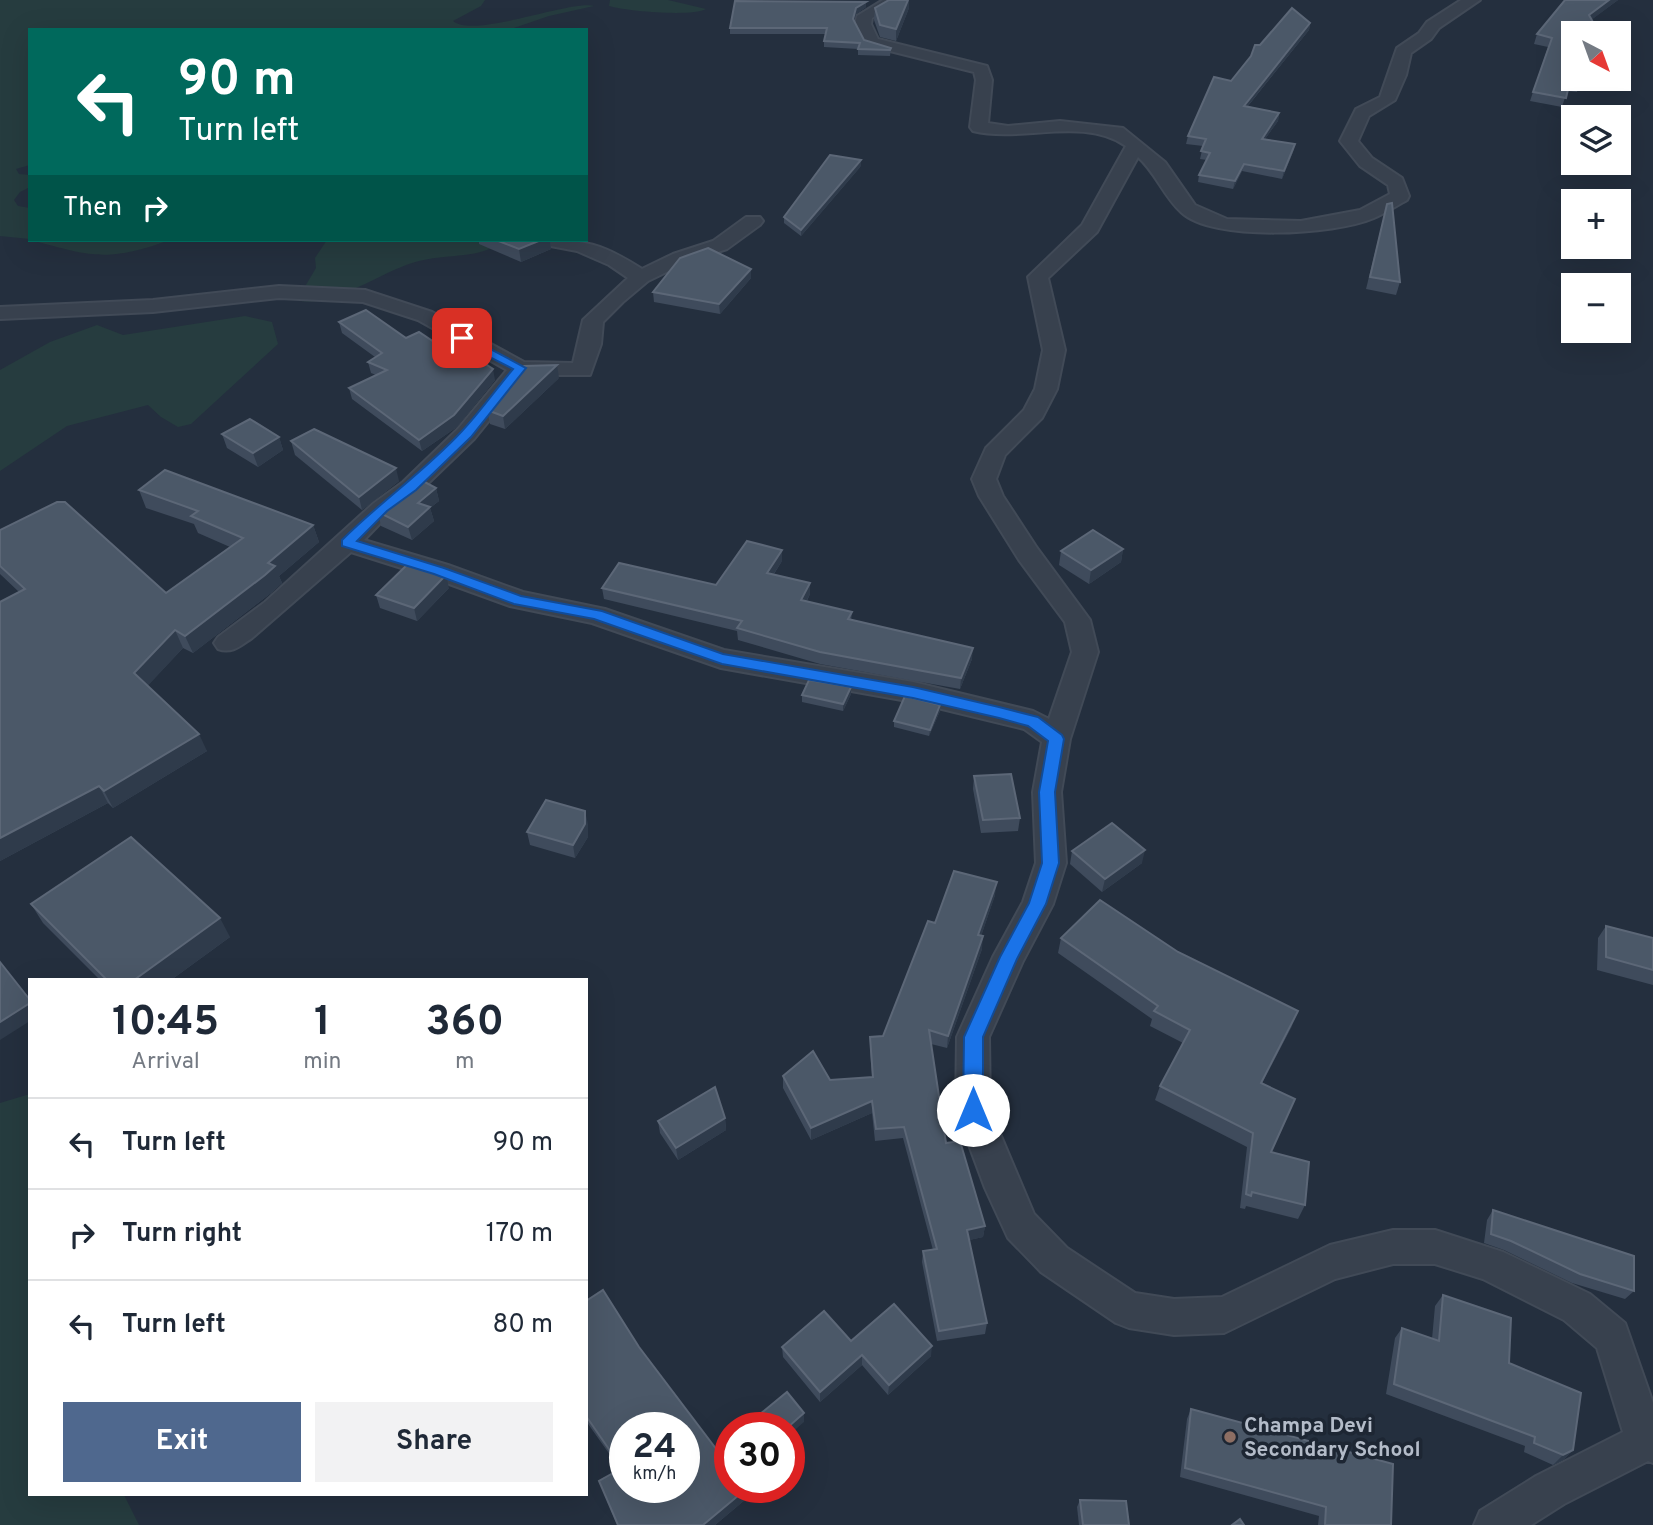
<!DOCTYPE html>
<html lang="en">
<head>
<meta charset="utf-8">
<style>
	:root { --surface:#fff; --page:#f2f2f3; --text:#1f2937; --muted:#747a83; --line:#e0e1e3; --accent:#4f688e }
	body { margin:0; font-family:Overpass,sans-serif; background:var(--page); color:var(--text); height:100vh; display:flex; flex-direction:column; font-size:26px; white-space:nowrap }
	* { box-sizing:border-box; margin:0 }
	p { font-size:23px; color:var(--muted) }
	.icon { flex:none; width:38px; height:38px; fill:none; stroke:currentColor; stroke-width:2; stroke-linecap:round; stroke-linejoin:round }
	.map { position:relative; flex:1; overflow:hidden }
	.sheet { position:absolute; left:28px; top:978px; width:560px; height:518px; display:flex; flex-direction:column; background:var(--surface); border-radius:0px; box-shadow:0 7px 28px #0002 }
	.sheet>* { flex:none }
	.hud { position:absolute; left:28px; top:28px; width:560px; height:214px; border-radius:0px; box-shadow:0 7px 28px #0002; background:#00695c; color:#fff; overflow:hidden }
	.needle { width:46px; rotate:139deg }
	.controls { position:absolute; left:1561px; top:21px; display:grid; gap:14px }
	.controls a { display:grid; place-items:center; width:70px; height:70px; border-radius:0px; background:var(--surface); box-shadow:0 7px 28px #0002; font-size:35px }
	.speed { position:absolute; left:609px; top:1412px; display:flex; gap:14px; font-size:35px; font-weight:700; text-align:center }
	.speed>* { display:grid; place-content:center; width:91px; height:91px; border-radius:50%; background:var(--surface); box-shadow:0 7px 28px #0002; line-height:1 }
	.speed small { font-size:18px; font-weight:400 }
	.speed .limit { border:10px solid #d22; background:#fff; color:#111 }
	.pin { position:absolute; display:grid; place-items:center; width:60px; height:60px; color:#fff; margin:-30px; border-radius:14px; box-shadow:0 4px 10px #0006 }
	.me { position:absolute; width:77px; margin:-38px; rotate:0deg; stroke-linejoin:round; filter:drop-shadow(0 0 5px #0008) }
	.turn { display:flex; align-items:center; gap:24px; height:147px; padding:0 35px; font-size:32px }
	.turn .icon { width:91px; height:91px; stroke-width:2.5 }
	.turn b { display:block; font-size:49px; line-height:60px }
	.then { display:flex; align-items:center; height:66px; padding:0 35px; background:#0003; gap:14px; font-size:26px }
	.eta { display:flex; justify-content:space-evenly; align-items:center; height:119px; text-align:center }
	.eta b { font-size:42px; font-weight:700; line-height:49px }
	.primary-button { display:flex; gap:14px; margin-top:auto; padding:14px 35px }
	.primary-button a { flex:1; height:80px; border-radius:0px; background:var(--accent); color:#fff; font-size:28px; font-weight:700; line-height:80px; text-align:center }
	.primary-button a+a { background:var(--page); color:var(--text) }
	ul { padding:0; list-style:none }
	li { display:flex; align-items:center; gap:21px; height:91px; padding:0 35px; border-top:2px solid var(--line) }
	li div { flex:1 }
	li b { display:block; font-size:26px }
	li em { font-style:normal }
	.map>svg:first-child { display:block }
</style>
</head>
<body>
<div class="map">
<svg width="1653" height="1525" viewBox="0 0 1653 1525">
	<rect width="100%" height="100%" fill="#242f3e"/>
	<!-- green -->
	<g fill="#263c3f">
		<path d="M0 0H485L481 6 453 21C475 39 569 0 594 6L549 16 508 30H30V165L16 169 19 174 30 175V187L20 192 14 200 18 206 30 208V239L0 236Z"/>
		<path d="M610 0H668L706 9C692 17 625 11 609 6Z"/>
		<path d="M31 240H170C108 262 93 257 31 240Z"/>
		<path d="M327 240H507C477 260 452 253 419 261 384 269 332 310 297 300L316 268 315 258Z"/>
		<path d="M245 316 272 322 278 344 191 424 178 427 161 417 148 405 67 426 0 471V370L50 342 97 325 123 335Z"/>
		<path d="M30 1094V1494L124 1495 139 1525H0V1103Z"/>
	</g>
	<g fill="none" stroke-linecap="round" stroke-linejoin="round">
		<!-- street casing -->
		<g stroke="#414a57" stroke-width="4">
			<path id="street" d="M883 0H903L872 18 871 24 878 39 987 66 992 80 988 123 1008 126 1060 121 1123 128 1165 162 1195 205 1227 219 1301 221 1360 210 1390 194 1388 185 1360 166 1340 141 1356 109 1380 97 1397 48 1419 33 1427 22 1461 0H1480L1439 28 1431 39 1411 53 1406 75 1395 100 1369 116 1358 141 1372 158 1402 178 1409 196 1407 200C1396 206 1385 213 1374 218 1335 235 1212 242 1181 212 1164 197 1156 173 1138 157L1097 232 1048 278 1065 350 1057 389 1042 418 1005 455 996 479 1003 496 1037 548 1090 620 1098 652 1070 739 1061 792 1066 863 1053 904 1023 961 989 1037 990 1110 1034 1214 1067 1248 1135 1293 1174 1299 1222 1297 1330 1245 1393 1230H1435L1503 1252 1590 1294 1625 1323 1653 1403V1463L1648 1461 1564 1504 1531 1525H1474L1480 1511 1536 1476 1623 1432 1597 1348 1564 1320 1483 1279 1435 1264H1393L1335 1279 1224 1333 1174 1335 1129 1328 1116 1323 1041 1272 1008 1238 985 1188 956 1110 957 1037 993 957 1023 902 1036 863 1033 792 1042 742 1024 729 913 702 721 668 592 623 510 606 430 577 351 552 252 638C240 646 232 654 218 649L214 643 218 637 265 602 374 503 403 482 458 429 507 370 418 320 363 302 279 298 153 312 0 319V307L153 300 279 286 365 290 432 312 524 362 573 363 583 320 628 278 609 265 577 251 540 244 538 240C586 240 601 243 642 269L673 254 713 241 746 217H760L763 221 760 225 727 249 687 262 648 281 623 302 603 322 601 344 590 375H526L474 439 419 492 390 513 364 540 448 565 523 592 605 609 724 650 913 682 1033 711 1049 719 1072 652 1065 622 1019 560 979 496 972 479 986 448 1024 410 1035 389 1043 350 1028 277 1082 225 1126 146C1083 116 1022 143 973 131L970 127 976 80 974 72 866 45 855 24 857 16Z"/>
		</g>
		<!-- street -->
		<use href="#street" fill="#38414e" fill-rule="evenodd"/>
	</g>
	<!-- wall -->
	<g fill="#3f4b5c">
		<path d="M1565 0H1618L1573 33V79L1580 82 1577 92 1567 91 1562 107 1530 101 1548 47 1534 44 1537 34Z"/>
		<path d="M866 2V7L856 14 854 21 864 40 891 48 890 56 858 55V49L824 47V41L826 34H730V28Z"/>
		<path d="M875 8H909L896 41 880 37 874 20Z"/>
		<path d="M1310 23 1309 30 1248 106 1279 113 1278 121 1265 139 1295 144 1293 152 1282 179 1242 171 1233 189 1198 182 1199 175 1207 160 1200 159 1203 146 1186 144 1188 136 1260 45Z"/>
		<path d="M861 166 801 236 784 223V217Z"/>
		<path d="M1387 204 1400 282 1396 295 1366 289Z"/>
		<path d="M479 240H550L551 249 521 262 479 244Z"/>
		<path d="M751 269V278L720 314 654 302 653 292Z"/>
		<path d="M339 322 406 338 455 356 495 380 457 427 422 451 352 399 349 388 376 375 371 373 368 362 375 357 342 333Z"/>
		<path d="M559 378 505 429 490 424 487 410Z"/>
		<path d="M222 434 279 437 283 450 258 467 227 448Z"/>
		<path d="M291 441 399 481 362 510 295 455Z"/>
		<path d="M436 488 439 501 430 508 434 521 412 540 381 526 378 512Z"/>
		<path d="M139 490 313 525 319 542 279 576 282 583 271 593 193 653 183 648 147 686 207 751 113 808 108 803 0 861 19 592 0 574V530L166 593 230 547 198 533 194 524 146 508Z"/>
		<path d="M1123 549 1121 562 1089 584 1059 565 1061 551Z"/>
		<path d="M782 561 774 574 810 583V594L807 601 852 612 851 620 972 659 960 689 820 664 738 640 737 631 604 599 602 588 716 585Z"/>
		<path d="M449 588 417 621 380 608 376 595Z"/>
		<path d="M851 694 843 711 802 702V695Z"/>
		<path d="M940 711 929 736 894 727V721Z"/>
		<path d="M974 776 1020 818 1018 831 981 833 973 789Z"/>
		<path d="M588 824V837L575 858 530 845 527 832Z"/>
		<path d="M1072 851 1142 863 1102 892 1070 864Z"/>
		<path d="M995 895 981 936 982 949 947 1048 931 1044 946 1143 985 1226 983 1237 969 1240 987 1323 985 1334 937 1341 922 1262 923 1251 933 1250 903 1138 875 1141 872 1113 811 1140 783 1088V1076L830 1080 872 1077 870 1050V1037L883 1036 935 923Z"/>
		<path d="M31 904 230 937 171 980H100L43 923Z"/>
		<path d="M1606 926 1653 938V985L1597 970 1598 938Z"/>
		<path d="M1061 938 1178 952 1292 1026 1262 1083 1271 1152 1305 1205 1298 1219 1246 1206 1245 1209 1240 1208 1247 1147 1155 1100 1160 1086 1183 1043 1150 1026 1152 1019 1058 953Z"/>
		<path d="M725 1118 726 1130 678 1160 660 1133 658 1121Z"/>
		<path d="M1493 1210 1634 1291 1625 1299 1572 1283 1504 1250 1484 1243 1487 1220Z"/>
		<path d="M1443 1295 1509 1363 1573 1450 1563 1460 1553 1465 1524 1452 1525 1446 1386 1394 1395 1338 1402 1328 1432 1339 1435 1306Z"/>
		<path d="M586 1301 639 1347 730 1488 745 1490 746 1499 715 1525H617L599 1481 620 1469 586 1421Z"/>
		<path d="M782 1347 931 1356 888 1395 862 1365 820 1402 783 1357Z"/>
		<path d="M1191 1409 1391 1525H1318L1319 1516 1180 1477 1187 1419Z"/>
		<path d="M1080 1500 1129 1525H1079L1077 1507Z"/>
	</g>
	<!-- shaded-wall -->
	<g fill="#2f3b4b">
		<path d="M908 0H909V8L896 41V29Z"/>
		<path d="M1609 0H1618L1586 24 1589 15Z"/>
		<path d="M866 2V7L856 14 853 25V19L856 8Z"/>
		<path d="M1310 23 1309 30 1242 113 1244 106Z"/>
		<path d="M1279 113 1278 121 1260 146 1262 139Z"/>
		<path d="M1295 144 1293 152 1282 179 1284 171Z"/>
		<path d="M861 160V166L801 236V230Z"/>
		<path d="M1244 164 1242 171 1233 189 1235 181Z"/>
		<path d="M541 240H550L551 249 521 262 519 249Z"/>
		<path d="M751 269V278L720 314 719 304Z"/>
		<path d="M557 365 559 378 505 429 503 416Z"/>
		<path d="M493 369 495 380 457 427 422 451 419 440Z"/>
		<path d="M279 437 283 450 258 467 253 453Z"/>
		<path d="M396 468 399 481 362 510 359 497Z"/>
		<path d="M436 488 439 501 430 508 434 521 412 540 408 527 418 503Z"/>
		<path d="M313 525 319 542 279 576 282 583 271 593 193 653 185 636Z"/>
		<path d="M1123 549 1121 562 1089 584 1091 570Z"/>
		<path d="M782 550V561L767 584V573Z"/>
		<path d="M446 575 449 588 417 621 414 608Z"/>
		<path d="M810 583V594L801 611V600Z"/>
		<path d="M175 630 183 648 143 691 134 673Z"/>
		<path d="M973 648 972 659 960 689 961 678Z"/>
		<path d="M851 687V694L843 711V704Z"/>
		<path d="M940 705V711L929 736 930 730Z"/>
		<path d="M199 734 207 751 113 808 104 791Z"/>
		<path d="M99 786 108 803 0 861V838Z"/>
		<path d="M585 811 588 824V837L575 858 573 845Z"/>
		<path d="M1145 850 1142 863 1102 892 1105 879Z"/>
		<path d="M997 882 995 895 977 948 978 935Z"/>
		<path d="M220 918 230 937 171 980H134Z"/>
		<path d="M983 936 982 949 947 1048 948 1036Z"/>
		<path d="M30 1003V1021L0 1040V1022Z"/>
		<path d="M1298 1011 1292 1026 1255 1097 1261 1083Z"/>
		<path d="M872 1101V1113L811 1140V1128Z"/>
		<path d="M725 1118 726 1130 678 1160 676 1148Z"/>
		<path d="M985 1226 983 1237 965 1241 967 1230Z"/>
		<path d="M932 1346 931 1356 888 1395 889 1385Z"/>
		<path d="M862 1355V1365L820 1402V1392Z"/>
		<path d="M804 1413V1422L789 1435V1428H787Z"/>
		<path d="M1573 1450 1563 1460 1553 1465 1563 1455Z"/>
		<path d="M745 1490 746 1499 715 1525H703Z"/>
	</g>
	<!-- building -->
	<g fill="#4b5868" stroke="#5c6777" stroke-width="2" fill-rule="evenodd">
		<path d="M889 0H908L896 29 880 25 875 8Z"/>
		<path d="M1565 0H1609L1589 15 1599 33H1573V79H1580V82L1570 81 1566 98 1533 92 1552 38 1537 34Z"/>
		<path d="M735 1 866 2 856 8 853 19 864 40 891 48 890 50 858 49 860 43 824 41 827 28H730Z"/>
		<path d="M1292 8 1310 23 1244 106 1279 113 1262 139 1295 144 1284 171 1244 164 1235 181 1199 175 1210 153 1201 151 1206 139 1188 136 1214 77 1231 81 1251 56 1255 45H1260Z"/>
		<path d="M830 155 861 160 801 230 784 217Z"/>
		<path d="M1392 203 1400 282 1370 277 1387 204Z"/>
		<path d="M496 240H541L519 249Z"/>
		<path d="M708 248 751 269 719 304 653 292 680 258Z"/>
		<path d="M366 310 406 338 419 332 455 356 466 351 493 369 454 415 419 440 349 388 387 370 368 362 382 353 339 322Z"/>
		<path d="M557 365 503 416 487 410 524 366Z"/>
		<path d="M250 419 279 437 253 453 222 434Z"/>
		<path d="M314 429 396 468 359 497 291 441Z"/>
		<path d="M165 470 313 525 268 563 275 566 265 575 185 636 175 630 134 673 199 734 104 791 99 786 0 838V602L25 589 0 566V530L57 502H65L166 593 243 538 191 516 198 511 139 490Z"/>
		<path d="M419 479 436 488 418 503 430 507 408 527 378 512 388 502Z"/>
		<path d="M1093 530 1123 549 1091 570 1061 551Z"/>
		<path d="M747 541 782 550 767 573 810 583 801 600 852 612 848 619 973 648 961 678 820 652 737 628 742 621 602 588 619 563 716 585Z"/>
		<path d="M409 563 446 575 414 608 376 595Z"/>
		<path d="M809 680 851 687 843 704 802 695Z"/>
		<path d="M905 696 940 705 930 730 894 721Z"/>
		<path d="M1011 774 1020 818 983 820 974 776Z"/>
		<path d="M546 800 585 811V824L573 845 527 832Z"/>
		<path d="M1112 823 1145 850 1105 879 1072 851Z"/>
		<path d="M131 837 220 918 134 980H107L31 904Z"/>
		<path d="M954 871 997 882 978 935 983 936 948 1036 929 1030 946 1143 960 1141 985 1226 967 1230 987 1323 939 1331 923 1251 937 1249 904 1127 876 1129 872 1101 811 1128 783 1076 813 1051 830 1080 873 1077 870 1037 883 1036 928 921 935 923Z"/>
		<path d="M1100 900 1178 952 1298 1011 1261 1083 1295 1099 1271 1152 1309 1162 1305 1205 1252 1192 1251 1196 1246 1194 1253 1133 1160 1086 1190 1030 1154 1011 1158 1006 1061 938Z"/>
		<path d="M1606 926 1653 938V970L1606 957Z"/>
		<path d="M0 962 30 1000V1003L0 1022Z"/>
		<path d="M715 1087 725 1118 676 1148 658 1121Z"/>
		<path d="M1493 1210 1634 1256V1291L1580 1274 1511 1241 1491 1234Z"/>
		<path d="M603 1290 639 1347 717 1450 730 1439V1488H743L745 1490 703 1525H618L599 1481 622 1468 586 1416V1301ZM625 1428H684V1488H625Z"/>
		<path d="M1443 1295 1511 1318 1509 1363 1581 1393 1573 1450 1563 1455 1534 1443 1535 1437 1394 1384 1402 1328 1439 1341Z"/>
		<path d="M894 1304 932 1346 889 1385 862 1355 820 1392 782 1347 824 1311 851 1341Z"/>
		<path d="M787 1392 804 1413 787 1428H743Z"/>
		<path d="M1191 1409 1393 1464 1391 1525H1325L1326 1507 1185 1468Z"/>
		<path d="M1080 1500 1126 1501 1129 1525H1083Z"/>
		<path d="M1240 1519 1244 1525H1232Z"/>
	</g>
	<!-- route -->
	<path fill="#1a73e8" stroke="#114b97" stroke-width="2" d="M458 336H466L526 368 471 437 416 490 387 511 357 541 444 568 521 596 602 611 723 654 913 687 999 707 1038 717 1062 735 1064 739 1055 792 1059 863 1046 904 1017 959 983 1037V1110L980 1116 973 1118 966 1116 963 1110 964 1037 1000 957 1029 903 1042 863 1039 792 1048 741 1028 726 999 718 913 698 722 664 594 619 514 604 434 574 342 546V540C380 502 425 471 462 431 480 412 496 389 513 369L458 341Z"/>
	<!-- markers -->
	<circle fill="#8d6e63" stroke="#1d2633" stroke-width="2.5" cx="1230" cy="1437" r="7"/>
	<g text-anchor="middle" stroke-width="7" stroke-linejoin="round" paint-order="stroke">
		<!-- near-poi labels -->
		<g font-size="21" font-weight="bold" fill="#b4bcc9" stroke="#1d2633" text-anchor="start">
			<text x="1244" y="1432">Champa Devi<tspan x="1244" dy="24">Secondary School</tspan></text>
		</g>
	</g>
</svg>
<div class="controls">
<a><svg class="needle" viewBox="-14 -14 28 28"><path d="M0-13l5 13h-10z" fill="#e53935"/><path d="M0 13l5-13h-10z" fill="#747a83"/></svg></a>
<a><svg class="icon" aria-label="layers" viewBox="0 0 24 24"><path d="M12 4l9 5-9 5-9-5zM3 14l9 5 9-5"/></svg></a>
<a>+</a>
<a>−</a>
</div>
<div class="speed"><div>24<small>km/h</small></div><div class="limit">30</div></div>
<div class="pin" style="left:462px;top:338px;background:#d93025"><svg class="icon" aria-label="arrive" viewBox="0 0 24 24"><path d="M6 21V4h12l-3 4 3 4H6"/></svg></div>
<svg class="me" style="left:973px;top:1110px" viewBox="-20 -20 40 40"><circle r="19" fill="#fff"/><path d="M0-13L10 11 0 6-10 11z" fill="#1a73e8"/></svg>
<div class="hud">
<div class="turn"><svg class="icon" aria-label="left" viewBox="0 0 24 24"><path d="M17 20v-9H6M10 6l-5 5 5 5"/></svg><div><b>90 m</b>Turn left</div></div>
<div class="then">Then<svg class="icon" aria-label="right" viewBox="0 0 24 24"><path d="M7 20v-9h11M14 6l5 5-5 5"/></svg></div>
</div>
<section class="sheet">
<div class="eta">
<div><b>10:45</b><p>Arrival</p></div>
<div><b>1</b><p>min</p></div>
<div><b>360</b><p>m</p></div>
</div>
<ul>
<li><svg class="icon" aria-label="left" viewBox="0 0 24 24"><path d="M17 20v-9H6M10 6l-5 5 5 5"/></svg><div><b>Turn left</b></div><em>90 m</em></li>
<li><svg class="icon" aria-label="right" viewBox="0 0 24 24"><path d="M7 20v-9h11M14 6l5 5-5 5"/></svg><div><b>Turn right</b></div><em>170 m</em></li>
<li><svg class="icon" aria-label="left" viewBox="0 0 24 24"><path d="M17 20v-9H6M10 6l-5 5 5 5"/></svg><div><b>Turn left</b></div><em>80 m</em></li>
</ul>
<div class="primary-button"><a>Exit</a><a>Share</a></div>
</section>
</div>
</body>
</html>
